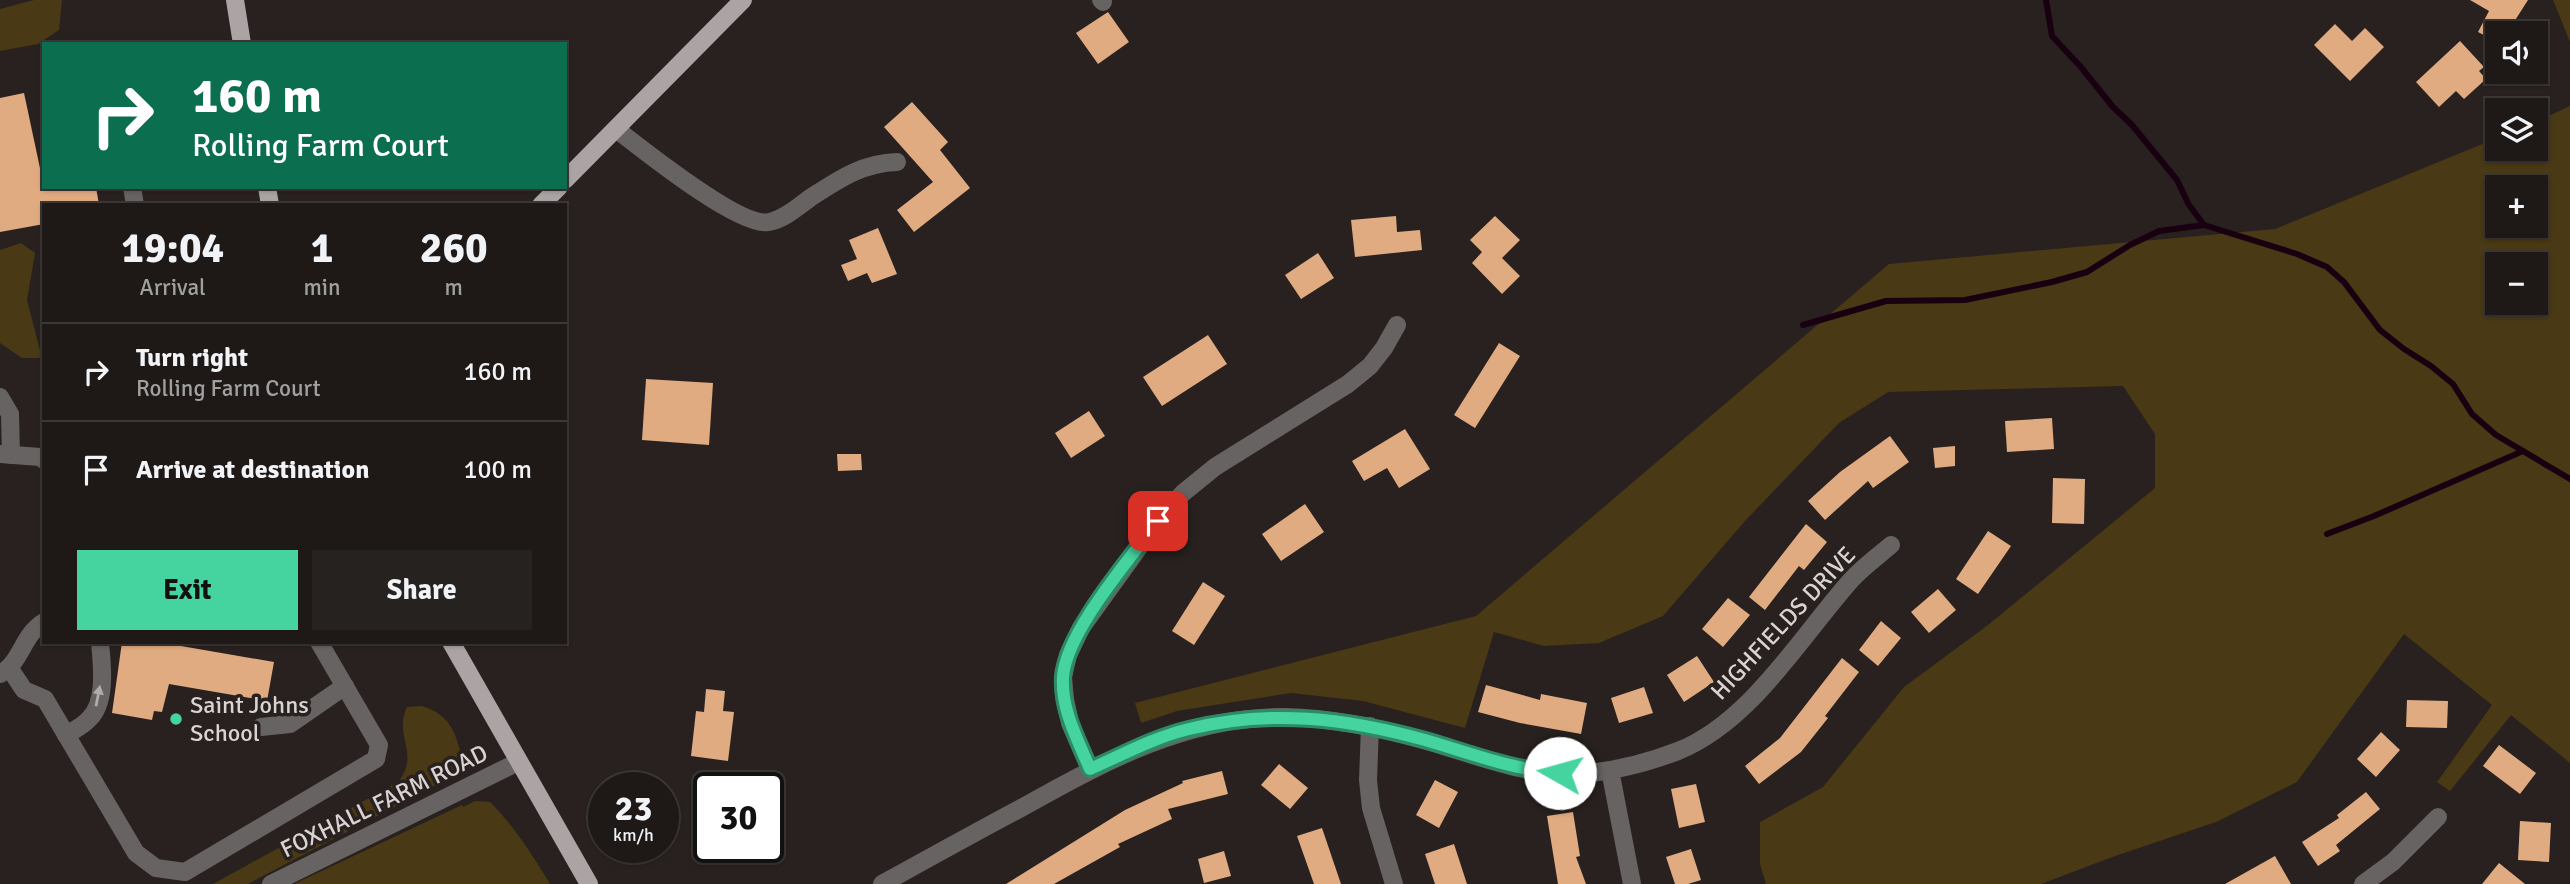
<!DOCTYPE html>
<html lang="en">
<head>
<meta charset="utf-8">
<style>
	:root { --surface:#1e1917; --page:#262220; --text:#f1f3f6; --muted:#a1a0a1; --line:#3c3836; --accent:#45d49f }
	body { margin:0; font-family:Signika,sans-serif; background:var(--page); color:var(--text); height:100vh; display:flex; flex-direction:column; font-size:26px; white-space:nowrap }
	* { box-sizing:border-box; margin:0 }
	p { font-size:23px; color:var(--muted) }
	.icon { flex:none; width:38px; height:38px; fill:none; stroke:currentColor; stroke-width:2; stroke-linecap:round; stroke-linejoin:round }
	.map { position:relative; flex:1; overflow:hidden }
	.drawer { position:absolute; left:42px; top:203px; width:525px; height:441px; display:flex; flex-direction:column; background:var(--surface); border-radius:0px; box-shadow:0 2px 5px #0004,0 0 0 2px var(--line) }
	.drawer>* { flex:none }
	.hud { position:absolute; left:42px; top:42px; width:525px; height:147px; border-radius:0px; box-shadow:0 2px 5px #0004,0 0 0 2px var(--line); background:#0b6e4f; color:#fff; overflow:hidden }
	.tools { position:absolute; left:2485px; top:21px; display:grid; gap:14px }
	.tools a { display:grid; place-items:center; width:63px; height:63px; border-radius:0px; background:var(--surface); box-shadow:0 2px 5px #0004,0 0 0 2px var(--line); font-size:35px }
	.speed { position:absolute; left:588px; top:772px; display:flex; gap:14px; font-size:35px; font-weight:700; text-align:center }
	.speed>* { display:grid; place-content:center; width:91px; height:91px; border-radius:50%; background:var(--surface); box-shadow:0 2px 5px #0004,0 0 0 2px var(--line); line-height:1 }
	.speed small { font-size:18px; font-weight:400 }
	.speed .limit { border:4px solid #111; border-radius:10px; background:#fff; color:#111 }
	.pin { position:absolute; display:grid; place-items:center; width:60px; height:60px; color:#fff; margin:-30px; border-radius:14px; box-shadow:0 4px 10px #0006 }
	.me { position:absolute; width:77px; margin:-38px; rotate:277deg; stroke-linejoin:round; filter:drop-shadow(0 0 5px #0008) }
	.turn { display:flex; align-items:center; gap:24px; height:147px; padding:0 35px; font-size:32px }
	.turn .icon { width:91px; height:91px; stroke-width:2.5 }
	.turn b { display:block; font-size:49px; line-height:60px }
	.eta { display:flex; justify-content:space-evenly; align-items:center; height:119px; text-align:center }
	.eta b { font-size:42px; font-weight:800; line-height:49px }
	.cta { display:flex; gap:14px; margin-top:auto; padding:14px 35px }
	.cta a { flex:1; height:80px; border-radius:0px; background:var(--accent); color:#111; font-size:28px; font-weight:800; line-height:80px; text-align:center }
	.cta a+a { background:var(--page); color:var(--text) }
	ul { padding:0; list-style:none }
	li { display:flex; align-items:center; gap:21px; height:98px; padding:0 35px; border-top:2px solid var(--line) }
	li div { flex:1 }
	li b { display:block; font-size:26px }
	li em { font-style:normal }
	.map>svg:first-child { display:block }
</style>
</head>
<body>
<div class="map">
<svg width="2570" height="884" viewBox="0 0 2570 884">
	<rect width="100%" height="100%" fill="#28211f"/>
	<!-- green -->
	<g fill="#493914" fill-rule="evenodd">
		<path d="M34 0H62L59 30 38 44 0 51V9Z"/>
		<path d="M2553 0H2570V42Z"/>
		<path d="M2570 106V763L2511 715 2450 791 2437 782 2492 705 2404 634 2297 782 2216 822 2115 856 2041 884H1766L1760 864V822L1823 787 1904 687 1988 625 2155 488V434L2123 386 1888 392 1839 423 1745 521 1663 616 1599 643 1544 646 1494 632 1465 728 1363 701 1291 693 1177 711 1141 723 1135 703 1476 616 1889 264 2275 229 2497 138V149H2536V122ZM2536 187V226H2497V187ZM2536 264V303H2497V264Z"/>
		<path d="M21 243 35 253 27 300 42 358H22L0 343V250Z"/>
		<path d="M422 706C452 715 457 736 463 763L451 777 248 884H213L398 782C421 753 393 737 407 707Z"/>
		<path d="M475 801 490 802C515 827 532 854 550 884H294L462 805 463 807Z"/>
	</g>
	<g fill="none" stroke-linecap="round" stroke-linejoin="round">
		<!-- stream -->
		<g stroke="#190011" stroke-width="6">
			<path d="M2046 0 2052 36 2080 66 2113 107 2132 125 2177 180 2189 205 2204 225 2297 254 2327 267 2344 282 2380 330 2404 349 2431 366 2453 384 2472 414 2496 435 2570 479"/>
			<path d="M1803 325 1886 301 1965 300 2052 282 2087 272 2130 245 2159 231 2204 225"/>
			<path d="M2327 534 2374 516 2523 451"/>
		</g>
	</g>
	<!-- building -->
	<g fill="#e1ab81">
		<path d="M2470 0H2528L2507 33H2497V42L2478 32 2489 11Z"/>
		<path d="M1108 12 1129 42 1098 64 1076 33Z"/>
		<path d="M2335 24 2352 41 2365 28 2384 47 2350 81 2314 45Z"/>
		<path d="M2460 41 2484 67 2479 71 2486 79 2464 99 2456 91 2439 107 2416 82Z"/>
		<path d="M24 93 44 187H96L99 205H44V224L0 232V98Z"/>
		<path d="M912 102 948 142 940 150 970 188 914 232 897 210 933 182 884 127Z"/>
		<path d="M1396 216 1397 232 1420 230 1422 250 1355 257 1351 220Z"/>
		<path d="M1495 216 1520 240 1502 258 1520 276 1502 294 1472 263 1482 252 1470 240Z"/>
		<path d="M878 228 897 274 872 283 867 273 848 281 841 265 857 259 849 240Z"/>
		<path d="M1318 253 1334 278 1301 299 1285 275Z"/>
		<path d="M1208 335 1227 364 1162 406 1143 377Z"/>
		<path d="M1499 343 1520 356 1475 428 1454 415Z"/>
		<path d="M646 379 713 383 709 445 642 440Z"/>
		<path d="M1089 411 1105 436 1071 458 1055 433Z"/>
		<path d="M2052 418 2054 449 2007 452 2005 421Z"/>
		<path d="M1405 429 1430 469 1399 488 1387 468 1364 481 1352 461Z"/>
		<path d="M1890 436 1909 462 1873 488 1868 481 1825 520 1808 501 1840 472Z"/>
		<path d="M1955 446V466L1935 468 1933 448Z"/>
		<path d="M837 454H861L862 470 838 471Z"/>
		<path d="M2053 478 2085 479 2084 524 2052 523Z"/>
		<path d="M1305 504 1324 532 1281 561 1262 534Z"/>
		<path d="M1806 524 1827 542 1804 570 1799 566 1765 610 1749 597Z"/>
		<path d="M1988 531 2011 546 1978 594 1956 579Z"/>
		<path d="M1203 582 1225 596 1194 645 1172 631Z"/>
		<path d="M1938 589 1956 610 1929 633 1911 612Z"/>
		<path d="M1728 598 1750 615 1723 647 1702 629Z"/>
		<path d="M1881 621 1901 638 1878 666 1859 650Z"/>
		<path d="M122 642H182L181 646 274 662 267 701 169 684 162 712 154 711 152 720 112 713Z"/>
		<path d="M1697 656 1714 682 1684 702 1667 675Z"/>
		<path d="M1842 658 1859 672 1825 716 1828 718 1801 752 1759 784 1745 766 1780 738Z"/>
		<path d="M1486 685 1540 700 1541 694 1587 703 1581 734 1520 723 1478 712Z"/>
		<path d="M1644 687 1653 713 1619 723 1611 698Z"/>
		<path d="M706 689 725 691 723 711 734 712 728 761 691 756 696 711 704 712Z"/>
		<path d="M2407 700 2448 701 2447 728 2406 727Z"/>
		<path d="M2381 732 2400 750 2376 777 2357 759Z"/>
		<path d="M2499 745 2536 773 2520 794 2483 766Z"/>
		<path d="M1279 764 1308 788 1290 809 1261 785Z"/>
		<path d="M1222 771 1228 794 1168 809 1172 819 1118 844 1120 847 1054 884H1006L1125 810 1183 783 1182 781Z"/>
		<path d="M1435 780 1458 792 1439 828 1416 815Z"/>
		<path d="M1696 784 1705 822 1679 828 1671 789Z"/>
		<path d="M2366 792 2380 809 2336 845 2340 851 2318 866 2302 842 2339 818 2337 815Z"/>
		<path d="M1573 812 1580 856 1576 857 1586 884H1558L1547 816Z"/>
		<path d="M2520 821 2551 823 2549 862 2518 860Z"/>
		<path d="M1322 828 1341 884H1314L1297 836Z"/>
		<path d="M1454 844 1467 884H1435L1425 854Z"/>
		<path d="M1691 849 1701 880 1688 884H1675L1666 857Z"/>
		<path d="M1224 851 1231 876 1204 883 1198 859Z"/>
		<path d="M2275 856 2291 884H2225Z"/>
		<path d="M2499 863 2525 884H2482Z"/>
	</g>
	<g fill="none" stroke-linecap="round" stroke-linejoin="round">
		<!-- minor -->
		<g stroke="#676363" stroke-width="18">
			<path d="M1101 0 1103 2"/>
			<path d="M616 129C642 149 740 228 769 222 784 219 798 207 810 198 838 180 862 163 897 162"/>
			<path d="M132 187 135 205"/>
			<path d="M0 397 10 414 11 455"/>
			<path d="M0 454 40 457 44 460"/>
			<path d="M10 669 24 690 45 699 136 853 156 868 185 872 376 759 379 745 319 642"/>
			<path d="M0 674C22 662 22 635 44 622"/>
			<path d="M1370 726 1368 780 1371 808 1394 884"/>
			<path d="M261 727 290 724 345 686"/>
			<path d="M66 735C74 730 83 726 89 719 107 702 102 665 100 642"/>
			<path d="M1090 769 1070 723 1065 699 1063 677 1068 655 1081 628 1158 521 1183 493 1215 467 1348 384 1370 366 1384 348 1397 325"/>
			<path d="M1610 770 1632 884"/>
			<path d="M271 884 518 762"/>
			<path d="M882 884C929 858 976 832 1023 807 1105 761 1188 716 1286 717 1334 718 1380 728 1427 741 1476 755 1525 776 1577 774 1611 772 1647 763 1678 751 1751 722 1801 636 1852 579 1863 567 1878 556 1891 545"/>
			<path d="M2363 884 2393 862 2438 817"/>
		</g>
		<!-- major -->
		<g stroke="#aba3a4" stroke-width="18">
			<path d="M235 0 242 44"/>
			<path d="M565 180 743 0"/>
			<path d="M267 187 270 205"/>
			<path d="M541 205 559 187"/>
			<path d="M451 642 589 884"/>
		</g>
	</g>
	<!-- one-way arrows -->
	<defs><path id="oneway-solid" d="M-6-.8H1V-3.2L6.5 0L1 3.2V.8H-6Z" transform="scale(1.75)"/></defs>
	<use fill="#b1acac" href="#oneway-solid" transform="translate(98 696) rotate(-79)"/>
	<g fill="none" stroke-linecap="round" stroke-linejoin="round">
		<!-- route casing -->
		<g stroke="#2d8a67" stroke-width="18">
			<path id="route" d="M1158 521C1130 559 1066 632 1063 677 1061 710 1078 740 1090 769 1122 755 1155 737 1189 729 1271 709 1345 718 1425 740 1470 753 1513 770 1560 773"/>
		</g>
		<!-- route -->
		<use href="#route" stroke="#45d49f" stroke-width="12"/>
	</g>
	<!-- markers -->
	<circle fill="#45d49f" stroke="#28211f" stroke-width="2.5" cx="176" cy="719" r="7"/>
	<g text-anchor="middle" stroke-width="7" stroke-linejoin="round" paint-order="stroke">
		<!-- street labels -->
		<g font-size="24" fill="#d9d4d3" stroke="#28211f">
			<text transform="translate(1783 623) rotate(-47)" y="8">HIGHFIELDS DRIVE</text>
			<text transform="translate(384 801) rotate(-26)" y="8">FOXHALL FARM ROAD</text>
		</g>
		<!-- poi labels -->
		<g font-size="24" fill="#d9d4d3" stroke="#28211f" text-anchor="start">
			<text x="190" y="713">Saint Johns<tspan x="190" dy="28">School</tspan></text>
		</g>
	</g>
</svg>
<div class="tools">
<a><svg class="icon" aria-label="sound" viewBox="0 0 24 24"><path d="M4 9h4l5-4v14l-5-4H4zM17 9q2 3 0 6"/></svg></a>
<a><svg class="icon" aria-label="layers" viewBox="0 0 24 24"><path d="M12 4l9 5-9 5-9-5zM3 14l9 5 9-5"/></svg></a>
<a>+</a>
<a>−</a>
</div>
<div class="speed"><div>23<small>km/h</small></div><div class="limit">30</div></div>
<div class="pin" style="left:1158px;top:521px;background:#d93025"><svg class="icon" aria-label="arrive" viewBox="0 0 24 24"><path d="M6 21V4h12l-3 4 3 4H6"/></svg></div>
<svg class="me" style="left:1560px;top:773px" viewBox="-20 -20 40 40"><circle r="19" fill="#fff"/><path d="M0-13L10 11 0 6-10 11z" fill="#45d49f"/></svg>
<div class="hud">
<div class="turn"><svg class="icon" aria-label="right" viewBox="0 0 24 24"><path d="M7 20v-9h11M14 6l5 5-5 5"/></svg><div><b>160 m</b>Rolling Farm Court</div></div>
</div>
<section class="drawer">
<div class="eta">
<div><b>19:04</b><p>Arrival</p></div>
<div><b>1</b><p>min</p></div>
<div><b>260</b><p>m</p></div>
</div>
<ul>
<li><svg class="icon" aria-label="right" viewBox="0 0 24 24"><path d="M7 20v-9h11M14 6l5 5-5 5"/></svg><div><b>Turn right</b><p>Rolling Farm Court</p></div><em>160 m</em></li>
<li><svg class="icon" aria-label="arrive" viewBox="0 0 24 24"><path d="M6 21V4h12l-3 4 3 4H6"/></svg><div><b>Arrive at destination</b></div><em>100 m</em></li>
</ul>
<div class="cta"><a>Exit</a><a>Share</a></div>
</section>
</div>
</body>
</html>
